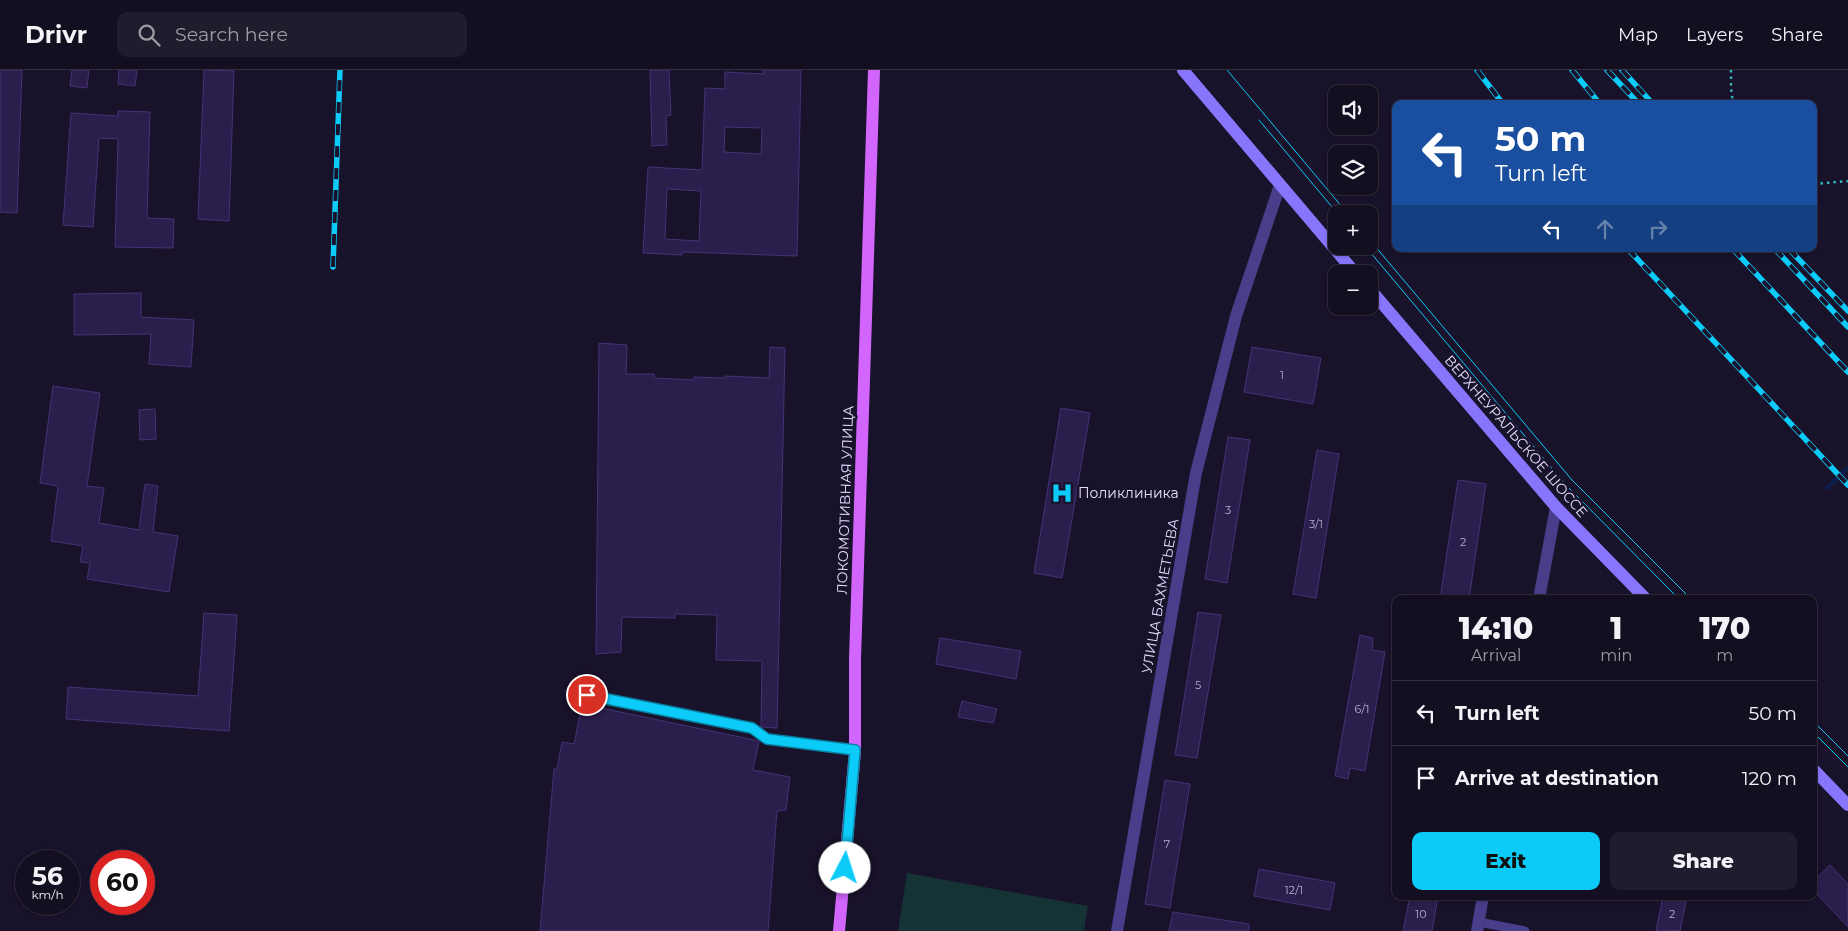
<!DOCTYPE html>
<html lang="en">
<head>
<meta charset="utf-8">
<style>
	:root { --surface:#130e20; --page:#201c2d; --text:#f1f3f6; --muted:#9d9ca5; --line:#322e3e; --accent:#0dcbf9 }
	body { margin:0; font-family:Montserrat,sans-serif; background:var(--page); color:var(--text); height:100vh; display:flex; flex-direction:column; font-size:19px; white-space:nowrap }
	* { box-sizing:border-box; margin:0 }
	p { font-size:16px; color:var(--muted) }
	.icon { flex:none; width:28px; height:28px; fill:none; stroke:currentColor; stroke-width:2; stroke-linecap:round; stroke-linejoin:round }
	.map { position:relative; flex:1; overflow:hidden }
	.side { position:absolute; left:1392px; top:525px; width:425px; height:305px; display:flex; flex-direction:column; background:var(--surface); border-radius:10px; box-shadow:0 1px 4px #0004,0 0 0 1px var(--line) }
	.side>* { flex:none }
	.banner { position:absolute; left:1392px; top:30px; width:425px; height:152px; border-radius:10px; box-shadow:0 1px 4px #0004,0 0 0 1px var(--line); background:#1a4fa0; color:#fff; overflow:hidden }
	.buttons { position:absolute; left:1328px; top:15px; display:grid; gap:10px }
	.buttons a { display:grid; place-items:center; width:50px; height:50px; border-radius:10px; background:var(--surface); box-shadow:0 1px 4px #0004,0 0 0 1px var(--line); font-size:25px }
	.speed { position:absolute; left:15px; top:780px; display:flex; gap:10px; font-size:25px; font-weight:700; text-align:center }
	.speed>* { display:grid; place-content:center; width:65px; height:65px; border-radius:50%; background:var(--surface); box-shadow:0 1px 4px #0004,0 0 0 1px var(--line); line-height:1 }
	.speed small { font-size:12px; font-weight:400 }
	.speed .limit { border:8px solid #d22; background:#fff; color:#111 }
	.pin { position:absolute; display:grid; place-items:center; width:42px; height:42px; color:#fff; margin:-21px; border:2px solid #fff; border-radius:50%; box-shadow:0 1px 5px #0007 }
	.me { position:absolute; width:55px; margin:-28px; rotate:5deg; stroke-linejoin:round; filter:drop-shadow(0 0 4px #0008) }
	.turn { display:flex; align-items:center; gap:18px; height:105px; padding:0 20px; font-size:22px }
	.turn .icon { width:65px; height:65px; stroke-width:2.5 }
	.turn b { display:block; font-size:35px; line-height:42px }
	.lanes { display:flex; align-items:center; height:48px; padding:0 20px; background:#0003; justify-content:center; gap:25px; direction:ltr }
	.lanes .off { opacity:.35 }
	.eta { display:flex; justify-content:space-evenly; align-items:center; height:85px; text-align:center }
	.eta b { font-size:30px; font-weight:800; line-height:35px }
	.action { display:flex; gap:10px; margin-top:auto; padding:10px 20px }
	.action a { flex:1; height:58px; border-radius:10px; background:var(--accent); color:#111; font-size:20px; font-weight:800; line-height:58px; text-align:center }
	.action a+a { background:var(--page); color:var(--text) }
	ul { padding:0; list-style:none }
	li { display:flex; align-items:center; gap:15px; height:65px; padding:0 20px; border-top:1px solid var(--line) }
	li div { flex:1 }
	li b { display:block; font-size:19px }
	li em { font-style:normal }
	header { display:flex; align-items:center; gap:30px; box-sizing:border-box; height:70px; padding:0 25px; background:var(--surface); border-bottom:1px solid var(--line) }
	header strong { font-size:24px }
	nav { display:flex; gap:28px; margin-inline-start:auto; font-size:18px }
	.search { width:350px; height:45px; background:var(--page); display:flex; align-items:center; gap:12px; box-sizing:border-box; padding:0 18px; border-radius:10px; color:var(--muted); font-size:19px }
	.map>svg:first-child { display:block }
</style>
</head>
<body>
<header>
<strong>Drivr</strong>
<div class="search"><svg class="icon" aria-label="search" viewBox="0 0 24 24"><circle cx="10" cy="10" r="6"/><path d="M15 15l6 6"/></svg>Search here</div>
<nav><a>Map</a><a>Layers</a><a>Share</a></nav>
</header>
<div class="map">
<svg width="1848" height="861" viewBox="0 0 1848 861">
	<rect width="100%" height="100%" fill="#19122b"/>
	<!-- green -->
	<path fill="#153335" d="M907 803 1088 836 1084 861H898Z"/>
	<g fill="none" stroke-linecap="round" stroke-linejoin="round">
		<!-- stream -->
		<path stroke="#0c1d49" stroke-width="4.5" d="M1827 418 1848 398"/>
	</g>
	<!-- building -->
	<g fill="#2c1e4c" stroke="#463177" fill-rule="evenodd">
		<path d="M0 0H22L17 143 0 142Z"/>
		<path d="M72 0H89L87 18 70 16Z"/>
		<path d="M119 0H137L135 16 118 14Z"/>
		<path d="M204 0 234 1 229 151 198 149Z"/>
		<path d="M650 0H669L671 45 666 46 667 75 652 76Z"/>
		<path d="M763 0H801L797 186 682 182V185L643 183 648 97 702 100 705 18 725 19V2L763 4ZM725 57 762 58 761 84 724 82ZM667 119 701 121 699 171 665 169Z"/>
		<path d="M118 41 150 42 147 148 174 149 173 178 115 177 118 69 99 68 93 157 63 155 71 43 118 46Z"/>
		<path d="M141 223V247L194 250 191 297 149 294 151 264 74 265V224Z"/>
		<path d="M599 273 627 275 626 304H654V308L694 310V307L725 308V306L769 308 770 277 785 278 777 658 761 657 762 591 716 590 717 545 675 544V548L622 547 621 582 596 584Z"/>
		<path d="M1252 277 1321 288 1313 334 1244 322Z"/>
		<path d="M53 316 100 323 87 416 104 418 99 453 139 460 145 414 158 416 153 462 178 466 169 522 87 509 90 493 80 492 83 476 51 471 58 416 40 413Z"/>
		<path d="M1061 338 1090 343 1062 508 1034 503Z"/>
		<path d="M155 339 156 369 140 370 139 340Z"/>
		<path d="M1228 367 1250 370 1227 513 1205 509Z"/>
		<path d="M1317 380 1339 384 1316 528 1293 524Z"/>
		<path d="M1458 410 1486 414 1469 529H1440Z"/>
		<path d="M1198 542 1221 545 1197 688 1175 685Z"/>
		<path d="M204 543 237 545 229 661 66 649 68 617 198 626Z"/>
		<path d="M1360 565 1373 568 1372 580 1385 582 1365 701 1350 698 1348 709 1335 706Z"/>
		<path d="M940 568 1021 581 1016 609 936 594Z"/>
		<path d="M962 631 997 639 993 653 958 647Z"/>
		<path d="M582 634 759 671 753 700 790 707 786 740 777 741 768 861H540L554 699H557L562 672 574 674Z"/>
		<path d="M1165 710 1190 714 1170 838 1145 834Z"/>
		<path d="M1830 795 1848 814V857L1814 821V811Z"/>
		<path d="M1259 799 1335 813 1330 840 1254 826Z"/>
		<path d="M1410 826H1438L1432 861H1403Z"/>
		<path d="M1663 826H1687L1680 861H1656Z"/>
		<path d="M1173 842 1249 854V861H1169Z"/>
	</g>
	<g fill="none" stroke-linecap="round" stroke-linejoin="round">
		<!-- path -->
		<g stroke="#34b6bb" stroke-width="2.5" stroke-dasharray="2.5 4" stroke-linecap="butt">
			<path d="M1731 0V18L1733 34"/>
			<path d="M1814 114 1848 111"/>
		</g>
		<!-- lane -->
		<g stroke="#483e89" stroke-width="9">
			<path d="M587 625 752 658 767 669 855 681"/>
			<path d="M1479 852 1525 861"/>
		</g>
		<!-- street -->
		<g stroke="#483e89" stroke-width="12">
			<path d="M1539 529 1556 437"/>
			<path d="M1117 861 1196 403 1236 246 1280 115"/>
			<path d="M1477 861 1483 826"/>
		</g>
		<!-- secondary -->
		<g stroke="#8776fc" stroke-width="12">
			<path d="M1183 0 1356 204"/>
			<path d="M1369 218 1556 437 1646 529"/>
			<path d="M1814 700 1848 735"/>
		</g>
		<!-- primary -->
		<path stroke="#d266fc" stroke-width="12" d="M839 861 855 681V589L874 0"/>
		<!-- tram -->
		<g stroke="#0dcbf9" stroke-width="1">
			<path d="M1227 0 1348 144"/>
			<path d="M1259 50 1338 144"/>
			<path d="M1369 169 1572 410 1691 529"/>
			<path d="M1365 176 1566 415 1679 529"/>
			<path d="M1814 652 1848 686"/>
			<path d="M1814 663 1848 697"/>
		</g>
		<!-- rail casing -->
		<g stroke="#0dcbf9" stroke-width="5.5">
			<g id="rail">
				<path d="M1477 0 1503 34"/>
				<path d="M1572 0 1600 34"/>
				<path d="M1607 0 1639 34"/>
				<path d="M1622 0 1653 34"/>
				<path d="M1628 179 1848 415"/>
				<path d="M1733 179 1848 302"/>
				<path d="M1775 179 1848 257"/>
				<path d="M1789 179 1848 241"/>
				<path d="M333 197 340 0"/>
			</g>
		</g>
		<!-- rail -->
		<use href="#rail" stroke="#19122b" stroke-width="4" stroke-dasharray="11" stroke-linecap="butt"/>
	</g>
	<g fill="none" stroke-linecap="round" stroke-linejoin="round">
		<!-- route casing -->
		<g stroke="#0884a2" stroke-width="12">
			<path id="route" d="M587 625 752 658 767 669 855 680 845 798"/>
		</g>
		<!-- route -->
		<use href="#route" stroke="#0dcbf9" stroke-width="9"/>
	</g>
	<!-- icons -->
	<defs>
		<g id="hospital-bare" transform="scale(1.725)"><path d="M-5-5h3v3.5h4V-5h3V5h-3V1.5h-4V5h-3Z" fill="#0dcbf9" stroke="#19122b" stroke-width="2.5" paint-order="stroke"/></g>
	</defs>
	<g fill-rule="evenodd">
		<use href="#hospital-bare" x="1062" y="423"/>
	</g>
	<g text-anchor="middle" stroke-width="5" stroke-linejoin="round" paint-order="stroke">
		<!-- number labels -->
		<g font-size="11" fill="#b6add2">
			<text x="1282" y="309">1</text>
			<text x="1228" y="444">3</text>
			<text x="1316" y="458">3/1</text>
			<text x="1463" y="476">2</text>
			<text x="1198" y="619">5</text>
			<text x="1362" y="643">6/1</text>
			<text x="1167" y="778">7</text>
			<text x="1294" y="824">12/1</text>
			<text x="1421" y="848">10</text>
			<text x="1672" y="848">2</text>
		</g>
		<!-- street labels -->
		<g font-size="14" fill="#e4ddfe" stroke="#19122b">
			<text transform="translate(1516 366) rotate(49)" y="5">ВЕРХНЕУРАЛЬСКОЕ ШОССЕ</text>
			<text transform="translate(845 430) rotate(-88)" y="5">ЛОКОМОТИВНАЯ УЛИЦА</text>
			<text transform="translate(1160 526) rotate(-80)" y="5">УЛИЦА БАХМЕТЬЕВА</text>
		</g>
		<!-- poi labels -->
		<g font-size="14" fill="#e4ddfe" stroke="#19122b" text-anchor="start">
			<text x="1078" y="428">Поликлиника</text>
		</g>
	</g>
</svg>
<div class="buttons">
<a><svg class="icon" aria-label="sound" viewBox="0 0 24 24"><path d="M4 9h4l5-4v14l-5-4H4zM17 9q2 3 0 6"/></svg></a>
<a><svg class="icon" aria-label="layers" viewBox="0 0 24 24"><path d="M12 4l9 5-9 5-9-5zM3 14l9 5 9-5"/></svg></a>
<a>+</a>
<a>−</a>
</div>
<div class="speed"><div>56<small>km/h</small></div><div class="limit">60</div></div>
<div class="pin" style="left:587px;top:625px;background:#d93025"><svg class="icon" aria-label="arrive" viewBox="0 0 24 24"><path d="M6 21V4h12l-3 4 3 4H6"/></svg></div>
<svg class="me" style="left:845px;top:798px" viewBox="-20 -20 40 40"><circle r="19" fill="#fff"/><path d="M0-13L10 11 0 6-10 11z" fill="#0dcbf9"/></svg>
<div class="banner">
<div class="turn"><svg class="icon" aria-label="left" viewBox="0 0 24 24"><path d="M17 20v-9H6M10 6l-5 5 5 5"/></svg><div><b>50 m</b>Turn left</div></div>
<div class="lanes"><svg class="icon" aria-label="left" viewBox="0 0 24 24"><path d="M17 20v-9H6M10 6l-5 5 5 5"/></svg><svg class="icon off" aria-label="ahead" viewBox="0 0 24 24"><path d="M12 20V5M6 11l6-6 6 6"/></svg><svg class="icon off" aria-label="right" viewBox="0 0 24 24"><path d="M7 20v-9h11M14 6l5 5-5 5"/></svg></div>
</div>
<section class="side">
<div class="eta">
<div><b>14:10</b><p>Arrival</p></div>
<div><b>1</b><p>min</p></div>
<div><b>170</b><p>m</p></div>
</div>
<ul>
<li><svg class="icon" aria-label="left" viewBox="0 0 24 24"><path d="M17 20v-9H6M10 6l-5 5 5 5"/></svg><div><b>Turn left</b></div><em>50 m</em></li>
<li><svg class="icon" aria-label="arrive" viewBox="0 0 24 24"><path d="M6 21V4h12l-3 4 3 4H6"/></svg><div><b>Arrive at destination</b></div><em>120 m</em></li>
</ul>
<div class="action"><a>Exit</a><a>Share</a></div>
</section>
</div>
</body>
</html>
